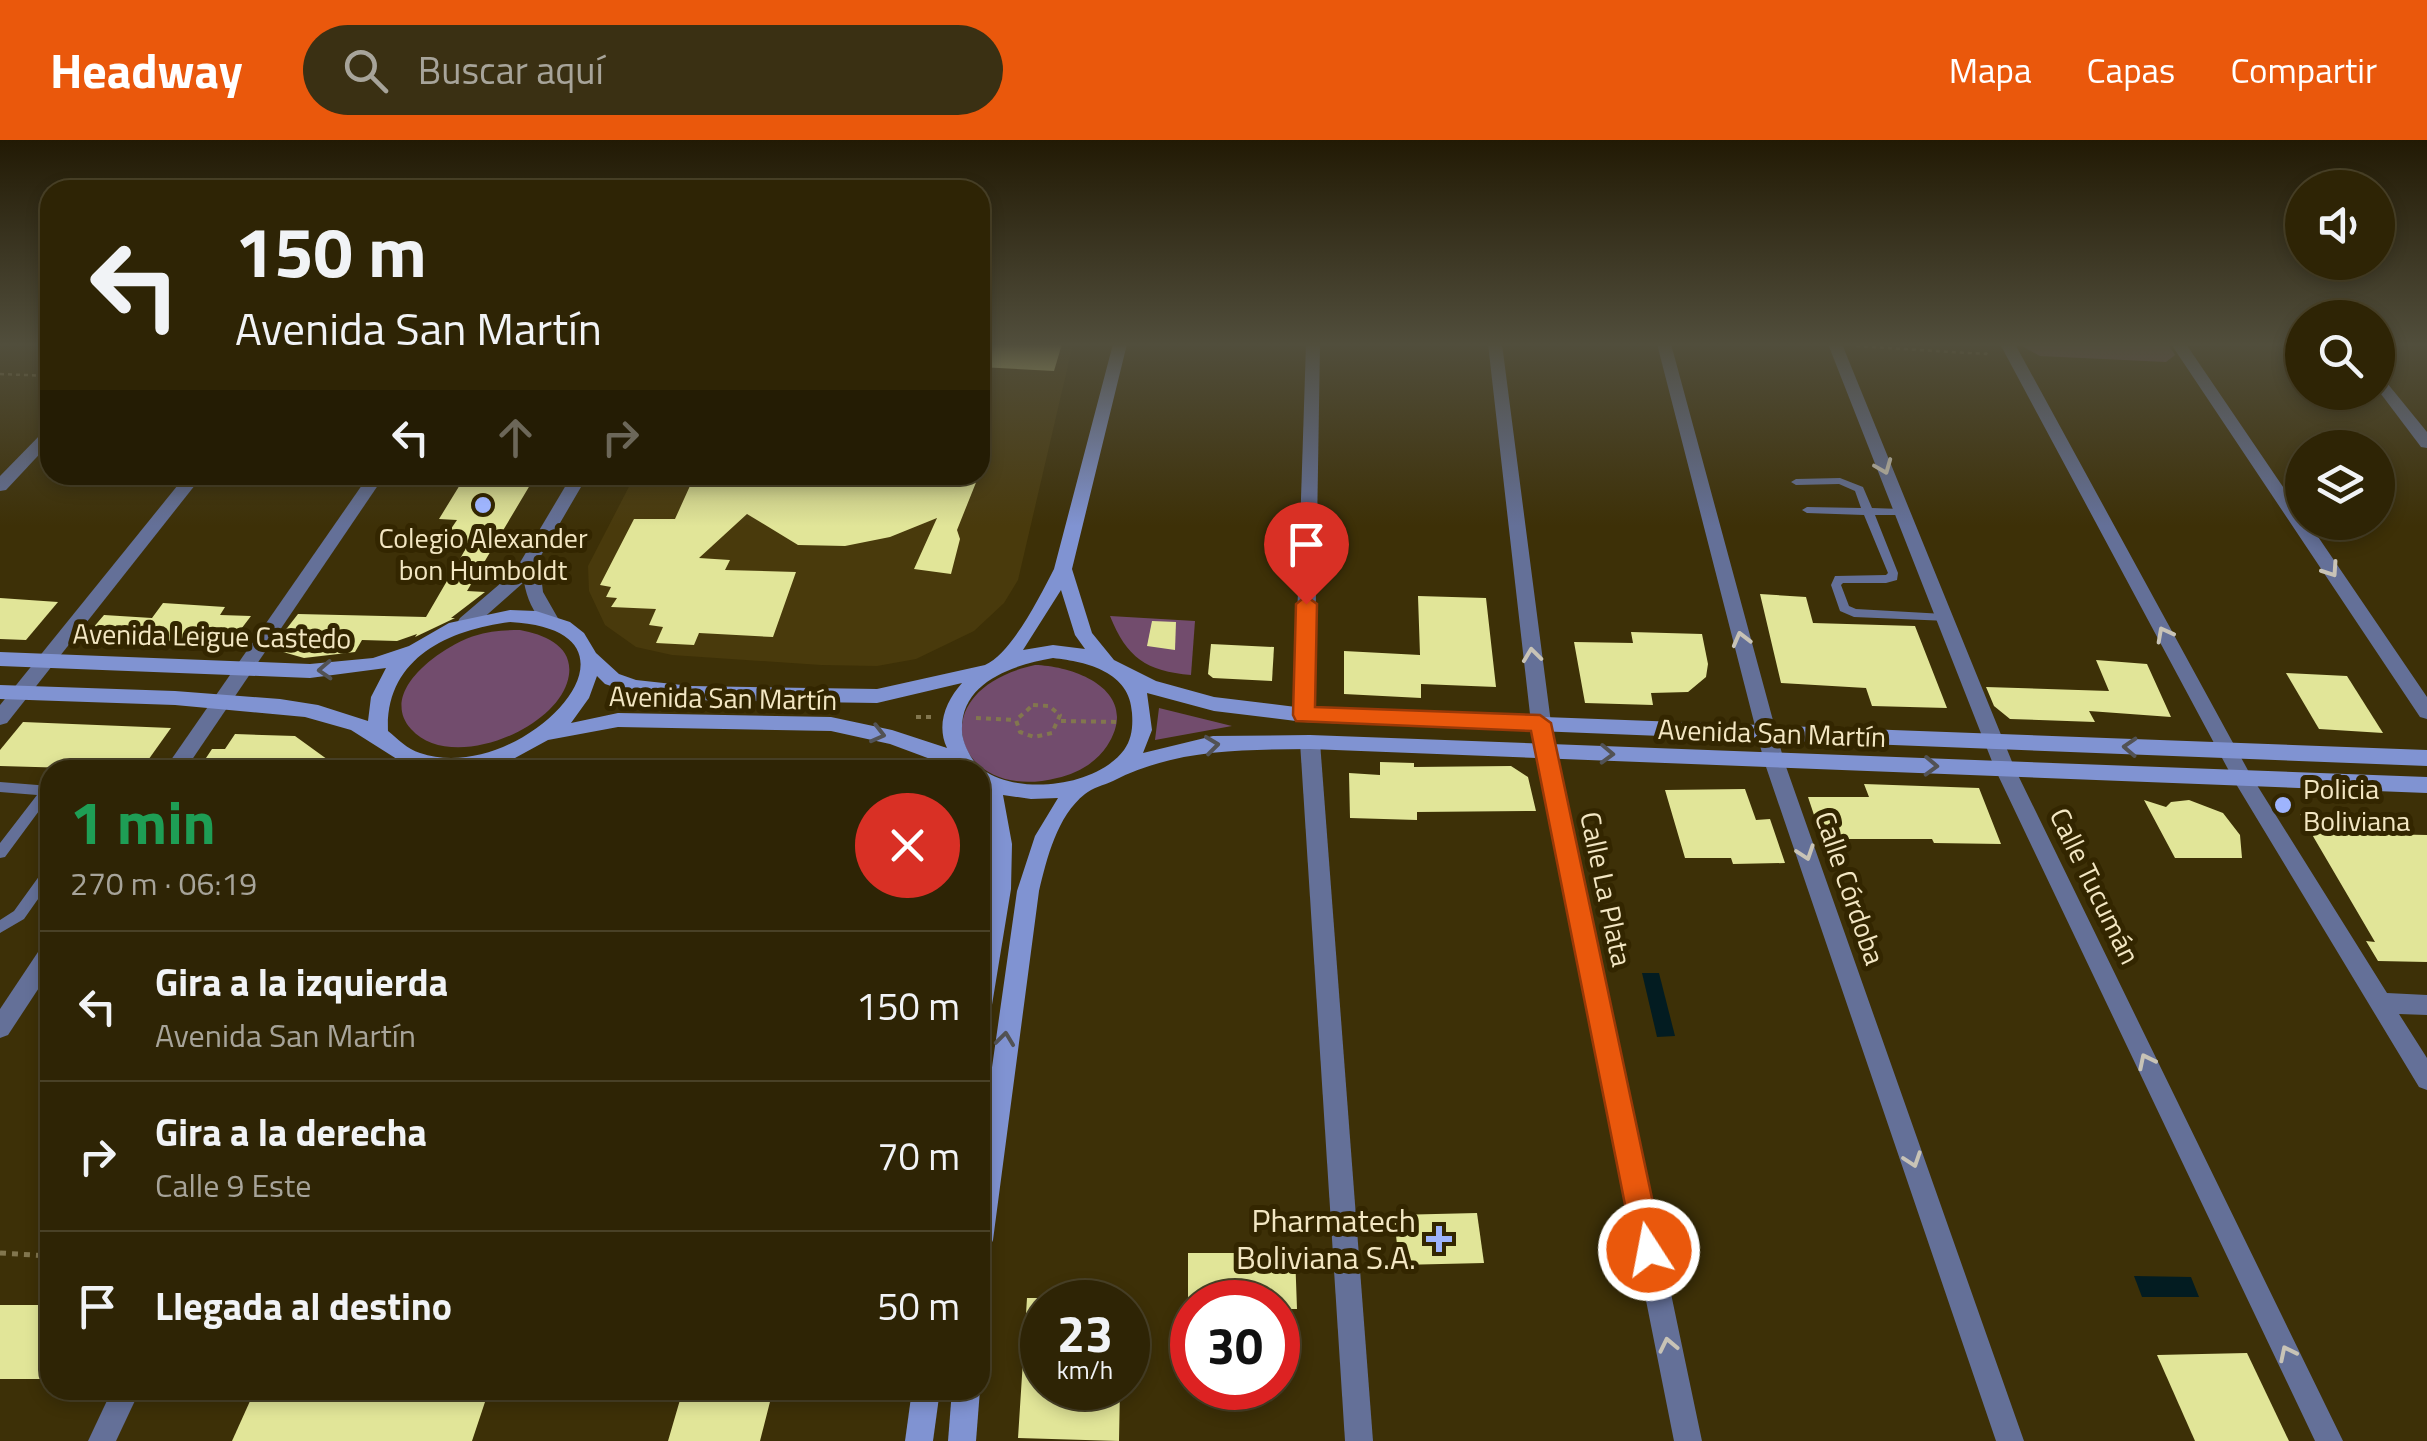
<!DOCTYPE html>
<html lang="es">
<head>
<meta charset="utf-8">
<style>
	:root { --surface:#2e2405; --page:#3a3013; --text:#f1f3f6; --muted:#a7a49a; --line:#494127; --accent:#ea580c }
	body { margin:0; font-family:"Titillium Web",sans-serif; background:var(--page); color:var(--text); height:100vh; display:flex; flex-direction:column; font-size:38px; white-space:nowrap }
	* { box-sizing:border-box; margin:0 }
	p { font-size:32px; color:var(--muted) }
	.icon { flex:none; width:55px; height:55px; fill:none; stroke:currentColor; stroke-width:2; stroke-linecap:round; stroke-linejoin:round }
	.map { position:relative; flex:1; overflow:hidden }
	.side { position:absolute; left:40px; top:620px; width:950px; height:640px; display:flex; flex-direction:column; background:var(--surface); border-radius:30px; box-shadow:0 5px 15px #0003,0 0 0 2px var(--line) }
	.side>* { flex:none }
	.top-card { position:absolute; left:40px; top:40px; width:950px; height:305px; border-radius:30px; box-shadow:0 5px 15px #0003,0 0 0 2px var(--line); background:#2e2405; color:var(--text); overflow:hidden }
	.buttons { position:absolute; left:2285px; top:30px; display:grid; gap:20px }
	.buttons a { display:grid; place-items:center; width:110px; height:110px; border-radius:50%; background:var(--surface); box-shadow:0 5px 15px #0003,0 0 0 2px var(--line); font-size:50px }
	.speed { position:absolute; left:1020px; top:1140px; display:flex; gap:20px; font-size:50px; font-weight:700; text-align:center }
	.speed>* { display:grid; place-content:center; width:130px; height:130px; border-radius:50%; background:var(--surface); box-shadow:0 5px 15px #0003,0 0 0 2px var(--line); line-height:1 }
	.speed small { font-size:25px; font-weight:400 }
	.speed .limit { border:15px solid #d22; background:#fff; color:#111 }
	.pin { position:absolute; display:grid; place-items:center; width:85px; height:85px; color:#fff; margin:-102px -42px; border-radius:50% 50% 50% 0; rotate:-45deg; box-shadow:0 0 10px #0007 }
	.pin .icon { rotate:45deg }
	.me { position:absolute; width:110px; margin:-55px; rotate:349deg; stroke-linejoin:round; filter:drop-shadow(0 0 8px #0008) }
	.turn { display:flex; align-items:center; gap:35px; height:210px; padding:0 30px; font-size:45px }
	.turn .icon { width:130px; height:130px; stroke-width:2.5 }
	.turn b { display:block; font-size:70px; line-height:85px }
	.lanes { display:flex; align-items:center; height:95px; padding:0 30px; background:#0003; justify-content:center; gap:50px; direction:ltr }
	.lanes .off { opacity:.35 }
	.round { display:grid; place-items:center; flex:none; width:105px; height:105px; border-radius:52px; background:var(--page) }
	.head { display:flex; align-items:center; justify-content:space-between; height:170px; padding:0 30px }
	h1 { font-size:60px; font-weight:700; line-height:75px; color:#1e9e55 }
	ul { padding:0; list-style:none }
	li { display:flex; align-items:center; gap:30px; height:150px; padding:0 30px; border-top:2px solid var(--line) }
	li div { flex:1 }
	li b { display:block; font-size:38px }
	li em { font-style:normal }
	header { display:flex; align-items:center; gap:60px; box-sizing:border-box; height:140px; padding:0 50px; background:var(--accent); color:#fff }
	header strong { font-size:48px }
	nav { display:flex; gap:55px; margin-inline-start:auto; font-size:35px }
	.search { width:700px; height:90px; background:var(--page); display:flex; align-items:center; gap:25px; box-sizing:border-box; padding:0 35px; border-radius:55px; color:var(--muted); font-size:38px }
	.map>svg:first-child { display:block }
</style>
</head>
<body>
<header>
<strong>Headway</strong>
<div class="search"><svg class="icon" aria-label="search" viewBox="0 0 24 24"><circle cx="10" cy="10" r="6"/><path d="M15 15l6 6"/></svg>Buscar aquí</div>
<nav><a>Mapa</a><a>Capas</a><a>Compartir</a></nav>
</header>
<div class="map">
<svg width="2427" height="1301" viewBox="0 0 2427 1301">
	<rect width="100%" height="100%" fill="#3d3007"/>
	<!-- built -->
	<path fill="#493a0c" d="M980 204H1073L1018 440 1004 463 974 491 916 519 877 526 821 525 672 515 636 507 605 485 589 451 588 426 635 335H980Z"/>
	<!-- green -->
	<g fill="#724c6d">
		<path d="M2018 204H2168L2175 215 2166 222 2040 216Z"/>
		<path d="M1110 476 1195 481 1191 535C1146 531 1127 518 1110 476Z"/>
		<path d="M520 490C548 495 578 509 567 543 551 592 449 632 411 589 377 551 443 506 474 496 489 491 504 490 520 490Z"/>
		<path d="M1035 525C1077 526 1142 552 1107 606 1096 623 1076 634 1057 638 956 664 916 551 1035 525Z"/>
		<path d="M1159 568 1232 586 1155 600Z"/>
	</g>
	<!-- water -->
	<g fill="#031c21">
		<path d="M1642 833H1659L1675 896 1657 897Z"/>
		<path d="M2134 1136 2191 1137 2199 1157H2142Z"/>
	</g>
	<!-- building -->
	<g fill="#e1e598">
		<path d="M980 204H1062L1054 231 980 227Z"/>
		<path d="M466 335H536L467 451 485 452 451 478H455L415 497 417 494 397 501 362 500 355 512 304 518 276 510 282 502 277 501 298 474 426 477 465 410 438 408 457 380 439 379Z"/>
		<path d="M903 335 923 346 937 335H979L957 390 960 399 951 434 914 429 937 378 890 397 845 406 798 405 747 374 699 418 730 420 725 430 796 432 773 497 699 493 694 505 656 503 663 487 649 485 656 469 611 467 617 458 606 457 611 447 600 445 634 379H675L694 337Z"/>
		<path d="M1760 454 1806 457 1813 483 1915 486 1947 568 1872 566 1866 548 1781 543Z"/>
		<path d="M1418 456 1486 458 1496 547 1421 544V558L1344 554V511L1420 515Z"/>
		<path d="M0 458 58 462 26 500 0 499Z"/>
		<path d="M163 463 225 467 220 475 251 476 232 501 225 503 160 501 154 508 88 505 96 496H86L104 475 152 478Z"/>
		<path d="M1152 481 1176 482 1175 510 1147 506Z"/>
		<path d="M1631 492 1702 494 1708 524 1706 537 1688 552 1651 553 1653 565 1585 563 1574 502 1633 503Z"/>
		<path d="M1211 504 1274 507 1272 541 1213 538 1208 534Z"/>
		<path d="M2096 520 2147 524 2171 577 2089 571 2095 582 2010 579 1994 566 1986 547 2109 551Z"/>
		<path d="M2286 533 2347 536 2383 593 2319 589Z"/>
		<path d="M23 582 171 588 141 630 0 626V610Z"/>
		<path d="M235 594 295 596 342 630H198L212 609H225Z"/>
		<path d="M1380 622 1414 623V627L1511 626 1528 637 1536 671 1417 672V680L1350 678 1349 633 1380 635Z"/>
		<path d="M1864 644 1979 648 2001 704 1934 703 1932 699H1822L1808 657H1869Z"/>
		<path d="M1745 649 1756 680 1770 679 1785 723 1733 724 1731 718H1685L1665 650Z"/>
		<path d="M2144 660 2166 667 2171 662 2189 660 2223 673 2240 695 2242 718H2175Z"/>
		<path d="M2300 674 2321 675 2332 693 2427 695V822L2378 821 2366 801 2375 802Z"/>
		<path d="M1477 1073 1484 1123 1399 1125 1394 1075Z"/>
		<path d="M1188 1113H1295L1297 1169H1278V1162H1188Z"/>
		<path d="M1027 1158H1042V1248H1120L1119 1301 1018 1298Z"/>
		<rect x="0" y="1165" width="50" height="74"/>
		<path d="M2247 1213 2289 1301H2195L2157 1215Z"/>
		<path d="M255 1250H489L472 1301H232Z"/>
		<path d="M703 1250H773L760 1301H668L682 1253 702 1255Z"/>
	</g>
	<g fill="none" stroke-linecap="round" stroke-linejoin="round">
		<!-- path-far2 -->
		<g stroke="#82764e" stroke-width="2.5" stroke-dasharray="4 4" stroke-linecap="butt">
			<path d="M1856 206 1986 214 1989 209"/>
			<path d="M0 234 50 236"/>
		</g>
		<!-- path-far1 -->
		<g stroke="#82764e" stroke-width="4" stroke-dasharray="5 5" stroke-linecap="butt">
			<path d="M1033 565 1049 566 1060 575 1052 593 1034 597 1020 592 1016 580Z"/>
			<path d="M916 577H932"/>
			<path d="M976 578 1016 580"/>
			<path d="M1061 581 1121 582"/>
		</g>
		<!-- path -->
		<path stroke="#82764e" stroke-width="5" stroke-dasharray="6 6" stroke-linecap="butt" d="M0 1113 50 1116"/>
		<!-- service -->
		<g fill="#647098" fill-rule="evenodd">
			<path d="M1840 338 1863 347 1872 368 1901 369 1906 372 1901 375H1875L1898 433 1897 440 1886 443H1843L1841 445 1849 466 1856 469 1944 474 1950 478 1948 481 1854 477 1840 471 1831 445 1835 436 1886 435 1888 433 1864 375 1807 373 1802 370 1807 367 1861 368 1855 351 1839 344 1796 345 1791 342 1796 339Z"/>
			<path d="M944 607 950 612 933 630H919L940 609Z"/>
			<path d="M0 642 50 646V656L5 717 0 718V703L37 655 0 652Z"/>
			<path d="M50 727V742L24 779 0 793V780L14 771 45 728Z"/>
		</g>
		<!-- minor -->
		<g fill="#647098" fill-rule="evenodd">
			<path d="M1306 204H1320L1314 575 1304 582 1294 575Z"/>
			<path d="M1488 204H1502L1551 583 1702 1301H1674L1531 583Z"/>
			<path d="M1657 204H1671L1784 621 2024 1301H1996L1764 621Z"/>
			<path d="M1828 204H1842L2015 629 2343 1301H2315L1995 629Z"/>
			<path d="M2000 204H2015L2250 634 2387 853 2427 855V875L2399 874 2427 918V950L2419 947 2236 644Z"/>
			<path d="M2171 204H2186L2302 375V382H2308L2427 557V579L2420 577Z"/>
			<path d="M2378 236 2383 238 2427 292V308L2421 307 2378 250Z"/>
			<path d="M50 289V303L6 350 0 351V336L44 291Z"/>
			<path d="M186 335H203L7 583 0 585V565Z"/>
			<path d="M369 335H385L185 630H164Z"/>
			<path d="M1310 595 1320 602 1373 1301H1345L1300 602Z"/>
			<path d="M50 804V831L8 895 0 898V869L42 806Z"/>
		</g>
		<!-- tertiary -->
		<g fill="#647098" fill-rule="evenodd">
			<path d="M572 335H588L539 419 543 452 559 480 556 485H544C533 471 527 459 524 442L472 488H460L457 483 460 478 515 431Z"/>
			<path d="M112 1250H140L116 1301H88Z"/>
		</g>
		<!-- secondary -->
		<g fill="#8093d2" fill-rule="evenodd">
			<path d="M1113 204H1127L1072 429 1092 493 1114 520 1156 541 1214 557 1304 568 2427 610V626L1304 582 1214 571 1147 553 1152 590 1143 613 1213 596 1310 595 2427 637V653L1310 609C1241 610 1175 609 1113 641 1104 645 1092 648 1085 654 1057 676 1047 718 1039 751L993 1100 989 1109 980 1113V1012L1017 751 1035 696 1058 658 1031 659 1003 655 1012 704 1011 749 991 871 988 878 980 881V804L989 749 992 704 980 630H960L890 604 831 591 618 587 548 600 515 618 476 630H426L400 621 351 590 305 577 175 565 0 559V545L175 551 280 559 318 565 368 581 371 557 386 528 310 538 0 526V512L310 524 373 518 409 506 449 483 510 470 536 471 570 482 584 493 596 513 619 534 636 540 691 546 877 549 985 525C1012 513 1040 456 1054 429ZM1061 450 1075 495 1085 509 1053 505 1023 510ZM510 482C671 491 520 648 420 613 407 609 398 599 388 591 385 519 447 490 510 482ZM1053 518C1088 522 1130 532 1132 573 1133 586 1132 599 1124 610 1097 646 1021 656 983 630 973 624 962 603 962 591 960 542 1013 525 1053 518ZM597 536 605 544 635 554 691 560 877 563 962 543C946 561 936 585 947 608L892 590 831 577 618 573 571 583 589 558Z"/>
			<path d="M912 1250H940L933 1301H905Z"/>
			<path d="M952 1250H980L976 1301H948Z"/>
		</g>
	</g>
	<!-- one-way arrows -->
	<defs><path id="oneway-chevron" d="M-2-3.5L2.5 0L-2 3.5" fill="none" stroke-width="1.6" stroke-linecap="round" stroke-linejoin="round" transform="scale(2.5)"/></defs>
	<g stroke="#c8c3b6">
		<use href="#oneway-chevron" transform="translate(1884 327) rotate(68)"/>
		<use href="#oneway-chevron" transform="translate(2331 430) rotate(56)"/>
		<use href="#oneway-chevron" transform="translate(2164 494) rotate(-118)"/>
		<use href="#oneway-chevron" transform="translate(1741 499) rotate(-105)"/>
		<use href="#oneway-chevron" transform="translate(1532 515) rotate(-97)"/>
		<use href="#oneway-chevron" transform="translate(1806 713) rotate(71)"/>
		<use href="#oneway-chevron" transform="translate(2146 921) rotate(-116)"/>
		<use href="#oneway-chevron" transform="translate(1913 1020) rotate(71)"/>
		<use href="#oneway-chevron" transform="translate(1668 1205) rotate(-102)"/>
		<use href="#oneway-chevron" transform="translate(2287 1213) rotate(-116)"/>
	</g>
	<g stroke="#525254">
		<use href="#oneway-chevron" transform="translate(325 530) rotate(177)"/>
		<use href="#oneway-chevron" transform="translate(878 594) rotate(14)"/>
		<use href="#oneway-chevron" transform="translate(1212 605) rotate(-7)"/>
		<use href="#oneway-chevron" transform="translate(2130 607) rotate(-177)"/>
		<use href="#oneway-chevron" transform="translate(1607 614) rotate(2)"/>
		<use href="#oneway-chevron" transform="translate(1931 626) rotate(2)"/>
		<use href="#oneway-chevron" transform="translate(1005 899) rotate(-83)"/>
	</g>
	<!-- sky -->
	<linearGradient id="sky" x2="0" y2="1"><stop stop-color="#221a04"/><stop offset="0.53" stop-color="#514e3c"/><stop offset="1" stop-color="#514e3c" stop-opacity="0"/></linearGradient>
	<rect width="2427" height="386" fill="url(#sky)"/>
	<!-- route -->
	<path fill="#ea580c" stroke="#983908" stroke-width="2.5" d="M1306 456 1317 464 1315 567 1540 575 1551 583 1663 1110 1659 1120 1649 1124 1639 1120 1634 1110 1531 591 1296 581 1293 575 1296 464Z"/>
	<!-- markers -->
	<g fill="#9eb4fd" stroke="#332600" stroke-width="4">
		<circle cx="483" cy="365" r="10"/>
		<circle cx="2283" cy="665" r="10"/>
		<path d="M1434 1084h10v10h10v10h-10v10h-10v-10h-10v-10h10z"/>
	</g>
	<g text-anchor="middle" stroke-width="10" stroke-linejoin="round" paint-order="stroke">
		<!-- poi labels -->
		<g font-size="28" fill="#f3e7c3" stroke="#332600">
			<text x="483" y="408">Colegio Alexander<tspan x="483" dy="32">bon Humboldt</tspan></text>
			<text x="2303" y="659" text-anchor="start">Policia<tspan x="2303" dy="32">Boliviana</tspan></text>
		</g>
		<!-- street labels -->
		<g font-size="28" fill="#f3e7c3" stroke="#332600">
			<text transform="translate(212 496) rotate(1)" y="10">Avenida Leigue Castedo</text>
			<text transform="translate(723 558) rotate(1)" y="10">Avenida San Martín</text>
			<text transform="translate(1772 593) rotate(2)" y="10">Avenida San Martín</text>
			<text transform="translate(2095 746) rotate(64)" y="10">Calle Tucumán</text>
			<text transform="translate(1850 748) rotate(71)" y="10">Calle Córdoba</text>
			<text transform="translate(1606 749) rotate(78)" y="10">Calle La Plata</text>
		</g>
		<!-- near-poi labels -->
		<g font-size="32" fill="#f3e7c3" stroke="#332600" text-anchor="end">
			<text x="1416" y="1092">Pharmatech<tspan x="1416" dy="37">Boliviana S.A.</tspan></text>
		</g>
	</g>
</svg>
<div class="buttons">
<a><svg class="icon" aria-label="sound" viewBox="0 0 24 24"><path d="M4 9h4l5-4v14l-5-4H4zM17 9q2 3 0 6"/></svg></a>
<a><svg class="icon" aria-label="search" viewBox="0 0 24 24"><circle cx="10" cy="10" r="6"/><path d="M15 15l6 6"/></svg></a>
<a><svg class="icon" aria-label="layers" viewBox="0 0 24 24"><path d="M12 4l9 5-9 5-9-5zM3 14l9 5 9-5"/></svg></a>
</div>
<div class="speed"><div>23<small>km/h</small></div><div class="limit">30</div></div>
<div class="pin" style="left:1306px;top:464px;background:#d93025"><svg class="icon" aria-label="arrive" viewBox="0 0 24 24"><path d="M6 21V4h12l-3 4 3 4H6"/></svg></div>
<svg class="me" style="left:1649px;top:1110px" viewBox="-20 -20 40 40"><circle r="17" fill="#ea580c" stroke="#fff" stroke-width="3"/><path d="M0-11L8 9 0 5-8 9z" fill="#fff"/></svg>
<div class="top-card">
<div class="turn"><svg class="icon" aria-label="left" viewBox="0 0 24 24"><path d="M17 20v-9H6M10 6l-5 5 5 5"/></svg><div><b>150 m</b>Avenida San Martín</div></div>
<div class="lanes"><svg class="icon" aria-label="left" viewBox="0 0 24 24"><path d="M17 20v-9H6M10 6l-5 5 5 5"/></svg><svg class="icon off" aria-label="ahead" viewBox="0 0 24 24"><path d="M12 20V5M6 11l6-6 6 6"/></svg><svg class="icon off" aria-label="right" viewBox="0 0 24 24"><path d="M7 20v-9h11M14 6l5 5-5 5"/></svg></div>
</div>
<section class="side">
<div class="head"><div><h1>1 min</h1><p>270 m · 06:19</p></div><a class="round" style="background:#d93025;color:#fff"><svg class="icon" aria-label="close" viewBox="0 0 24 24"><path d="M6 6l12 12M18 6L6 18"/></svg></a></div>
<ul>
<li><svg class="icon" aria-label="left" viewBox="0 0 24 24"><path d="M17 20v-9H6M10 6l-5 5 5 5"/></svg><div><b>Gira a la izquierda</b><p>Avenida San Martín</p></div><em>150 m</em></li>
<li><svg class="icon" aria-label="right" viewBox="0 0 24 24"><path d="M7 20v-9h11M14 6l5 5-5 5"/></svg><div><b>Gira a la derecha</b><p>Calle 9 Este</p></div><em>70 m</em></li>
<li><svg class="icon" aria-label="arrive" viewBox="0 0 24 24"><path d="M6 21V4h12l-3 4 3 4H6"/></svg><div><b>Llegada al destino</b></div><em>50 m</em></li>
</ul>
</section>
</div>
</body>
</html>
